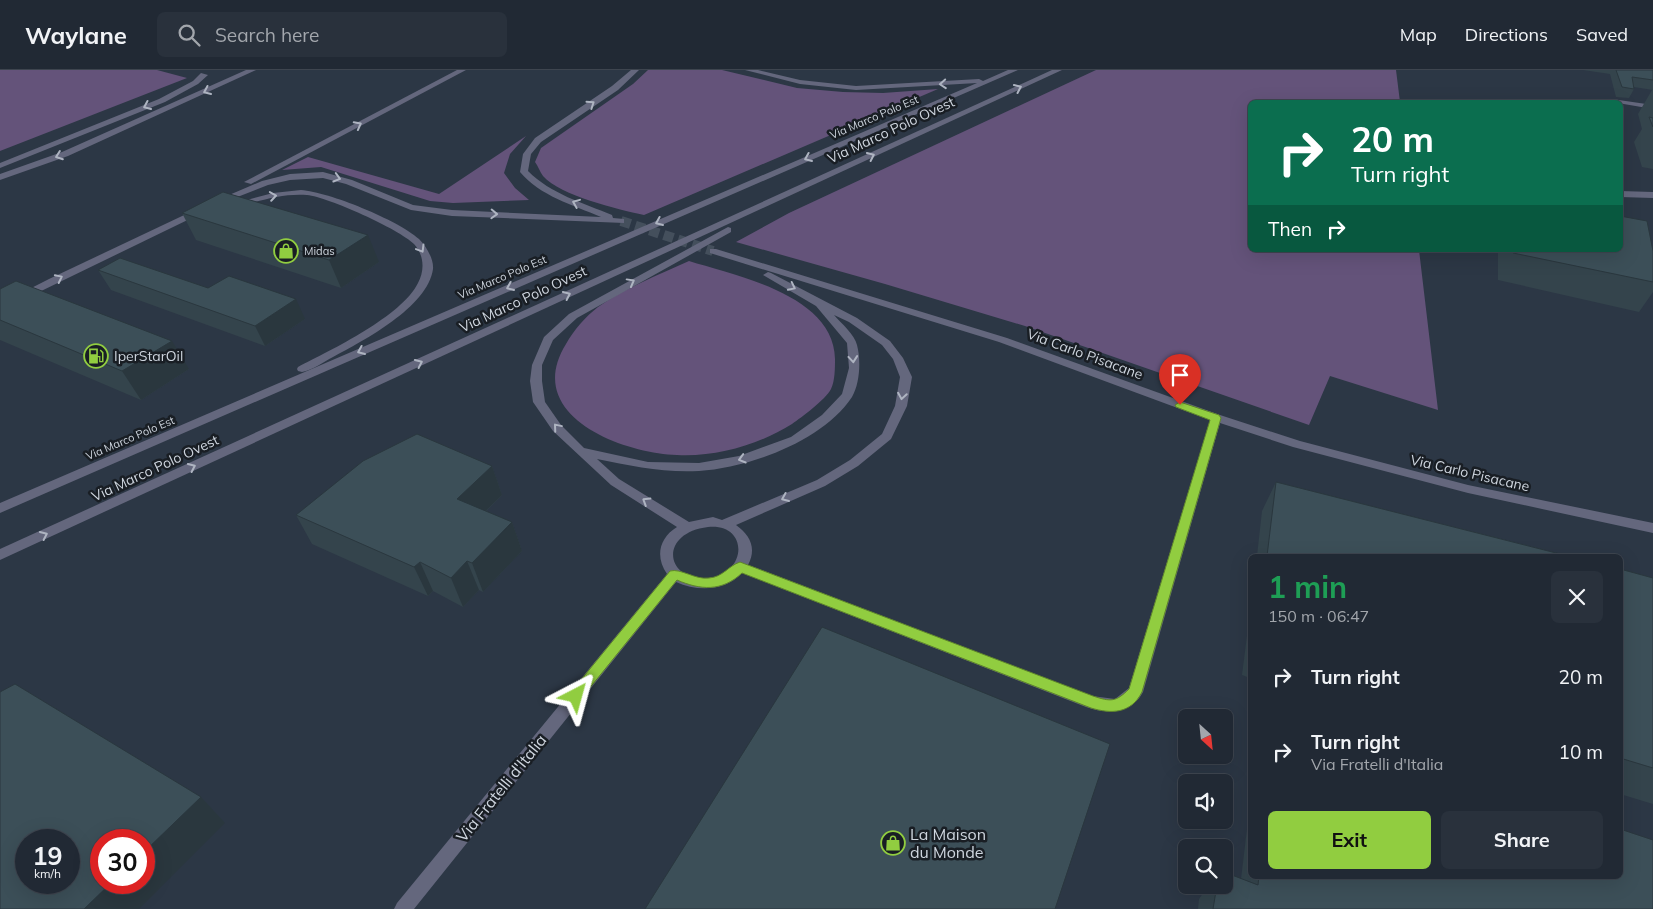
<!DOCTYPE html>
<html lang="en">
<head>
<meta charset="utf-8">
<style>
	:root { --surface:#212934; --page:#29313c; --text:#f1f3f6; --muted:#a2a6ac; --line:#3e454f; --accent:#91cd40 }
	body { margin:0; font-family:Mulish,sans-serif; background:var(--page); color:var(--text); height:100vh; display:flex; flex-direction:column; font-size:19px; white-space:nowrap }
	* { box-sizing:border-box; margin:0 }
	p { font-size:16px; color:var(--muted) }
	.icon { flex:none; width:28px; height:28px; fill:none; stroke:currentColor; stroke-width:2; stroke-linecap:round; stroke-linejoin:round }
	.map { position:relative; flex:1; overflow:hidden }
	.panel { position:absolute; left:1248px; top:484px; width:375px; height:325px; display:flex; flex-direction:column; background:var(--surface); border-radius:8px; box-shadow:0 5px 20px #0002,0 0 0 1px var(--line) }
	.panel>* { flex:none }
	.top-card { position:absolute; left:1248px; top:30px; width:375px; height:152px; border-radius:8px; box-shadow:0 5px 20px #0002,0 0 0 1px var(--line); background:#0b6e4f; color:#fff; overflow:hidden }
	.needle { width:32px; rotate:153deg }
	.buttons { position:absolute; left:1178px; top:639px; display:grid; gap:10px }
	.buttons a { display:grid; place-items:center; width:55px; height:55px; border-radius:8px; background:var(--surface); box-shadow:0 5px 20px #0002,0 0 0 1px var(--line); font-size:25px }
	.speed { position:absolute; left:15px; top:759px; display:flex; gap:10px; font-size:25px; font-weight:700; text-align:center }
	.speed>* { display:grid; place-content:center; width:65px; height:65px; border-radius:50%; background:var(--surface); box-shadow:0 5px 20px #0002,0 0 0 1px var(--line); line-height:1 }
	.speed small { font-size:12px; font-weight:400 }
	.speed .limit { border:8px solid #d22; background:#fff; color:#111 }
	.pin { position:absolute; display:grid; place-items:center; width:42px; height:42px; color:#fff; margin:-51px -21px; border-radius:50% 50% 50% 0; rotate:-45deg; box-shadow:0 0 5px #0007 }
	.pin .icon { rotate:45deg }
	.me { position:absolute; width:55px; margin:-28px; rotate:39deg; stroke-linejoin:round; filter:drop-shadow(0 0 4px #0008) }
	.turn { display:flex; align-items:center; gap:18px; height:105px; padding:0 20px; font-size:22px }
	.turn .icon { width:65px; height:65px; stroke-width:2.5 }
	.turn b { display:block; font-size:35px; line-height:42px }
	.then { display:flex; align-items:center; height:48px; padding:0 20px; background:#0003; gap:10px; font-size:19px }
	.round { display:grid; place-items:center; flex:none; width:52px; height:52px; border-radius:8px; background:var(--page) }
	.summary { display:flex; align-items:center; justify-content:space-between; height:85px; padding:0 20px }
	h1 { font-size:30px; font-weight:700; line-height:38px; color:#1e9e55 }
	.cta { display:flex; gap:10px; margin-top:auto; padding:10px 20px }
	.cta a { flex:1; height:58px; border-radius:8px; background:var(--accent); color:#111; font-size:20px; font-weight:700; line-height:58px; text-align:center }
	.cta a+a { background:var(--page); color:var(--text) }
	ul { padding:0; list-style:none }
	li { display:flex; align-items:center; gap:15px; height:75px; padding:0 20px }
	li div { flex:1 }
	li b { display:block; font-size:19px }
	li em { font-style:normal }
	header { display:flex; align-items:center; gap:30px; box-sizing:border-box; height:70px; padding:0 25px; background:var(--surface); border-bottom:1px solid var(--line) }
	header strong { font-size:24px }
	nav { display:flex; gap:28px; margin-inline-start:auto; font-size:18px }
	.search { width:350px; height:45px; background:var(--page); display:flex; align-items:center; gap:12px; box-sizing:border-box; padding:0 18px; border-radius:8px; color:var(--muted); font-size:19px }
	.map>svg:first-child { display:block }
</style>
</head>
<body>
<header>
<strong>Waylane</strong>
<div class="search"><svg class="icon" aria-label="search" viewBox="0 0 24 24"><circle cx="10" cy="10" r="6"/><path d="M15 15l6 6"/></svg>Search here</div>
<nav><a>Map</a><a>Directions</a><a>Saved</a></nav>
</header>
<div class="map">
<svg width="1653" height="839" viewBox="0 0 1653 839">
	<rect width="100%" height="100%" fill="#2c3745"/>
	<!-- green -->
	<g fill="#64537a">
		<path d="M0 0H157L187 8 0 81Z"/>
		<path d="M648 0H722L797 18 843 22 883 23 938 19 644 145C617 139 561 126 543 106 540 102 538 96 535 92L541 78 633 14Z"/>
		<path d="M1096 0H1396L1400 32H1250V180H1419L1438 340 1330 306 1309 355 1025 256 885 214 736 172 789 143Z"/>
		<path d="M526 66 510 84 504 103 515 118 529 130 453 133 430 131 321 97 282 100 308 87 439 124Z"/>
		<path d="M689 191C737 206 834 225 835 289 835 298 835 311 831 319 825 330 802 347 792 354 758 375 717 387 677 385 621 383 522 345 566 274 574 260 585 247 598 237 623 219 660 204 689 191Z"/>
	</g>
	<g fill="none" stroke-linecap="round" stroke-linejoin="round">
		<!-- minor-tunnel -->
		<path stroke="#444f5c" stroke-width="10" stroke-dasharray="10 5" stroke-linecap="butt" d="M621 151 713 181"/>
		<!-- minor -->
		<g fill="#64677d" fill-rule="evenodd">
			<path d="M246 0H256L68 86 0 110V104L62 82Z"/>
			<path d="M457 0H466L251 114 244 112Z"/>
			<path d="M631 0H639L618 20 541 72 531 84 528 101C551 124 583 133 612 145L613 148 624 149V153L452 146 411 140 346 114 323 108 290 110 268 115 222 133 215 131 262 111 290 104 323 102 352 110 413 135 452 140 601 147C573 135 540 126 520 102L523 84 535 68 612 16Z"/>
			<path d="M745 0H758L800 10 856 16 979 9 983 11 1008 0H1018L0 443V433L977 13 856 20 800 14Z"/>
			<path d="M1052 0H1062L0 490V479Z"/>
			<path d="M201 3 208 5 198 14 165 32 0 98V93L159 29 193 11Z"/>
			<path d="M1612 29 1653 35V39L1612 32Z"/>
			<path d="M301 120C329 122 398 150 419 169 426 176 434 189 433 199 428 237 363 271 333 287 323 292 313 300 302 302L298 301 297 299 298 297C331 280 402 246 418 213 425 200 424 185 414 174 399 159 328 127 307 125 283 123 259 131 236 137L232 134 273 123Z"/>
			<path d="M1620 121 1653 122V128L1620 127Z"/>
			<path d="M199 138 203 141 202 143 0 241V234L49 209Z"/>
			<path d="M728 157 731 158V162L577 248 553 270 542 295V311L545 332 561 355 584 378 648 392 699 393 739 386 791 367 822 345 842 324 849 298 847 273 816 236 763 205 768 202 771 203 857 248 890 271 903 288 912 307 907 336 891 369 858 396 825 416 736 455C750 465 757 478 748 495L1092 626 1115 629 1129 618 1210 350 999 272 710 183V179H716L1007 268 1220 345 1300 371 1468 415 1653 453V463L1468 423 1293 377 1220 353 1143 622C1131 645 1106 644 1086 637L742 503C725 521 698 522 676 512L414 839H394L397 833 667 504C655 487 659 468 677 457L611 415 553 361 533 332 530 311 532 295 544 267 569 244ZM834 245 849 252 882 275 893 289 900 307 895 336 882 364 850 390 817 410 722 450 713 447 689 452 619 409 597 389C631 396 664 403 699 401 749 398 823 371 852 327 860 313 861 290 857 275 855 265 841 253 834 245ZM708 457C749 453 748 504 708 508 665 512 658 463 708 457Z"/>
		</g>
	</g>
	<!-- wall -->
	<g fill="#34444c">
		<path d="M1583 0H1653V20L1634 17V19L1629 28 1616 27 1610 4Z"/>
		<path d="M1652 20H1653V99L1642 97 1634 72 1642 59 1638 44Z"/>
		<path d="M182 143 379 192 341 218 196 170Z"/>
		<path d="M1498 180H1620L1653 181V222L1639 242 1498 210Z"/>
		<path d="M98 200 208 218 305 249 265 276 111 220Z"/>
		<path d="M0 219 189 299 141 330 0 270Z"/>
		<path d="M492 396 502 425 486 441 512 452 522 481 483 522 479 520 463 537 433 521 428 526 312 474 296 445Z"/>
		<path d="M1276 412 1568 486H1257L1262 441Z"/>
		<path d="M1620 499 1653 508V734L1620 724Z"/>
		<path d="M1250 542V608L1242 605Z"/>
		<path d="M1250 734V806H1620L1653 839H1198L1199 829 1209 815H1224L1241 809Z"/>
	</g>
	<!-- shaded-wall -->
	<g fill="#2a373e">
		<path d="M368 165 379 192 341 218 329 190Z"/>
		<path d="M296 229 305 249 265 276 255 256Z"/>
		<path d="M172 271 189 299 141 330 122 301Z"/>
		<path d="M492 396 502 425 468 458 457 429Z"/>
		<path d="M512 452 522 481 483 522 472 493Z"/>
		<path d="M467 491 479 520 463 537 451 508Z"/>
		<path d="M420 492 433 521 428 526 414 497Z"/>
		<path d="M201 727 225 753 139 839H84L112 812H144V782Z"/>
	</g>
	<!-- building -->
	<g fill="#3c4f58" stroke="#2a373e" fill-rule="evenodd">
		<path d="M1616 0H1653V10L1632 7 1634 19 1622 17Z"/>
		<path d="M1649 47 1653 48V57Z"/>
		<path d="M223 122 368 165 329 190 182 143Z"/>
		<path d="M1620 146 1647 151 1653 181V212L1513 183V180H1620Z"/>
		<path d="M120 188 208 218 229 206 296 229 255 256 98 200Z"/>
		<path d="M16 211 172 271 122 301 0 250V219Z"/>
		<path d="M417 364 492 396 457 429 512 452 472 493 467 491 451 508 420 492 414 497 296 445 363 391Z"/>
		<path d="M1276 412 1568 486H1267Z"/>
		<path d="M1620 499 1653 508V698L1620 688Z"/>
		<path d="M822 557 1110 674 1055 839H645Z"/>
		<path d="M15 614 201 727 144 782V770H101V812H112L84 839H0V622ZM26 770H69V812H26Z"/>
		<path d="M1620 759 1653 770V839H1213L1217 815H1224V802L1258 815 1259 806H1620Z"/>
	</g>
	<!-- one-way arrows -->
	<defs><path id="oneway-chevron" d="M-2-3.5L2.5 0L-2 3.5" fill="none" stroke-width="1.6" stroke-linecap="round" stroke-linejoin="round" transform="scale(1.25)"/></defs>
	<g stroke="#aeb4c1">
		<use href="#oneway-chevron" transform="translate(943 14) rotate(176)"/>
		<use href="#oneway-chevron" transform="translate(1018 18) rotate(-24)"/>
		<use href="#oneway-chevron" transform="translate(207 21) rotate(156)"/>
		<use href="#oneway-chevron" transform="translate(591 34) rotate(-34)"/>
		<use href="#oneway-chevron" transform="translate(147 36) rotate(156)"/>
		<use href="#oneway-chevron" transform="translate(358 55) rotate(-28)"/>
		<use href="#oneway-chevron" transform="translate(59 86) rotate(160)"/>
		<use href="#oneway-chevron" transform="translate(871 86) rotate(-25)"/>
		<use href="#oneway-chevron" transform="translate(808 88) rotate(157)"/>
		<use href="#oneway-chevron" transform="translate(337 108) rotate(16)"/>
		<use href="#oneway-chevron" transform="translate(273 126) rotate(-9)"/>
		<use href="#oneway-chevron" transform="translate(576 133) rotate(-158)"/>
		<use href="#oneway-chevron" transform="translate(494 144) rotate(2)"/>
		<use href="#oneway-chevron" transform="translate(659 152) rotate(157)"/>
		<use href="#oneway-chevron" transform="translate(421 179) rotate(59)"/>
		<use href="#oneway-chevron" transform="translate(59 208) rotate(-26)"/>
		<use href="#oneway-chevron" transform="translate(631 212) rotate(-29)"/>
		<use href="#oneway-chevron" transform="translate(510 217) rotate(157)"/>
		<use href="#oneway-chevron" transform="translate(792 217) rotate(26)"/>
		<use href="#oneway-chevron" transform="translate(567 225) rotate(-25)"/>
		<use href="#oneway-chevron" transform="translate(361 281) rotate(157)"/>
		<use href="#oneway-chevron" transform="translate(853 289) rotate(85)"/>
		<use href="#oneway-chevron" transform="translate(419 293) rotate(-25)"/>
		<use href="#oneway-chevron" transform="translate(902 326) rotate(99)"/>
		<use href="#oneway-chevron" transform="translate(557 357) rotate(-130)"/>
		<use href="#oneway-chevron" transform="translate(742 389) rotate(164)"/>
		<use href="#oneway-chevron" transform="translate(192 397) rotate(-25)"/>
		<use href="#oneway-chevron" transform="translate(785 428) rotate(157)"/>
		<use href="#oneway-chevron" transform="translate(646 431) rotate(-148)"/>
		<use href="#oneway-chevron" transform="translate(44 465) rotate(-25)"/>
	</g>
	<!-- route -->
	<path fill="#91cd40" stroke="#5e852a" d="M1180 332 1219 345 1221 348 1142 622C1131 644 1111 644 1091 638L742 503C722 522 700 520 677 510L580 630 576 632 571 630 569 626 571 622 670 501C681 498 695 510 709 508 723 507 728 496 740 492L1093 626C1111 632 1116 632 1129 619L1210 350 1176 337 1175 335Z"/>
	<!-- icons -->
	<defs>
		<g id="shop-ring" transform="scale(1.25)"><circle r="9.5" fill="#191e24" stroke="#91cd40" stroke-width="1.5"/><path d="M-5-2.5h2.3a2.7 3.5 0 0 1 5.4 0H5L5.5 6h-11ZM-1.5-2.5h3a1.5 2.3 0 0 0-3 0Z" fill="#91cd40"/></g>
		<g id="fuel-ring" transform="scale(1.25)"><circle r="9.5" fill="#191e24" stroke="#91cd40" stroke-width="1.5"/><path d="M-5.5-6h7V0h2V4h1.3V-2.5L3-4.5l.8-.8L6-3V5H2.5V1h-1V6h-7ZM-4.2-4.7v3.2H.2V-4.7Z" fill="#91cd40"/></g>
	</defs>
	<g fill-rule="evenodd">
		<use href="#shop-ring" x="286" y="181"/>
		<use href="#fuel-ring" x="96" y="286"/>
		<use href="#shop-ring" x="893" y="773"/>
	</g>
	<g text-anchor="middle" stroke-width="5" stroke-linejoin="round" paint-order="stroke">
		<!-- far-street labels -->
		<g font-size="11" fill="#ced5de" stroke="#191e24">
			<text transform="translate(874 47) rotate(-23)" y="4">Via Marco Polo Est</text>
			<text transform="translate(502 207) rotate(-23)" y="4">Via Marco Polo Est</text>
			<text transform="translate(130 368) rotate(-23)" y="4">Via Marco Polo Est</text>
		</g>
		<!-- far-poi labels -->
		<g font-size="11" fill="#ced5de" stroke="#191e24" text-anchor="start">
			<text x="304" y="185">Midas</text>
		</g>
		<!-- street labels -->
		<g font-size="14" fill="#ced5de" stroke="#191e24">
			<text transform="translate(891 60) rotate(-25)" y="5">Via Marco Polo Ovest</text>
			<text transform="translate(523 229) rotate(-25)" y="5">Via Marco Polo Ovest</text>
			<text transform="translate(1085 284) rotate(20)" y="5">Via Carlo Pisacane</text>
			<text transform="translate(155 398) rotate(-25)" y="5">Via Marco Polo Ovest</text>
			<text transform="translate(1470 403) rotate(13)" y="5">Via Carlo Pisacane</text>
		</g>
		<!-- poi labels -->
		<g font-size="14" fill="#ced5de" stroke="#191e24" text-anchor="start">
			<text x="114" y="291">IperStarOil</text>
		</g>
		<!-- near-street labels -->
		<g font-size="16" fill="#ced5de" stroke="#191e24">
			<text transform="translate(501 718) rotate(-51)" y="6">Via Fratelli d'Italia</text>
		</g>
		<!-- near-poi labels -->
		<g font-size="16" fill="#ced5de" stroke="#191e24" text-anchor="start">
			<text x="910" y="770">La Maison<tspan x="910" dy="18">du Monde</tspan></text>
		</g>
	</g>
</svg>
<div class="buttons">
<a><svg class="needle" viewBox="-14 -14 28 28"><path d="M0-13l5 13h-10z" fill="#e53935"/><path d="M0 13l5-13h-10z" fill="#a2a6ac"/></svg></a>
<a><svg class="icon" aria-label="sound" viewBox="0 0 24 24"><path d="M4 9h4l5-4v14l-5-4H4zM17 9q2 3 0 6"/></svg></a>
<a><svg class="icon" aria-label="search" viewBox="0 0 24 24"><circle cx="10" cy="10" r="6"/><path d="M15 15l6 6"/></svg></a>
</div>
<div class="speed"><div>19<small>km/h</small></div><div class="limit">30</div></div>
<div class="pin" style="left:1180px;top:335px;background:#d93025"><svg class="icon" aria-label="arrive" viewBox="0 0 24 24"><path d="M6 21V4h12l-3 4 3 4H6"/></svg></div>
<svg class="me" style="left:576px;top:626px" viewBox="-20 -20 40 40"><path d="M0-17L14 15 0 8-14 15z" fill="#91cd40" stroke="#fff" stroke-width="4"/></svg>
<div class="top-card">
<div class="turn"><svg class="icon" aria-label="right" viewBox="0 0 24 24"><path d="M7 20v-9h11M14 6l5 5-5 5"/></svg><div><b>20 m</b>Turn right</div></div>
<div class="then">Then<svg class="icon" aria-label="right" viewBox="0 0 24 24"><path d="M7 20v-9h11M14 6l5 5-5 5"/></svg></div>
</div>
<section class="panel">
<div class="summary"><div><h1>1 min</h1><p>150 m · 06:47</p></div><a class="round"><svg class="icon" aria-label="close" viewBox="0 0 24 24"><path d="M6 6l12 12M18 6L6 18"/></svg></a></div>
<ul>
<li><svg class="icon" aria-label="right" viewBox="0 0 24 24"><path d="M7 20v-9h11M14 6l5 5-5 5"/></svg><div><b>Turn right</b></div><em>20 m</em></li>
<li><svg class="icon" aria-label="right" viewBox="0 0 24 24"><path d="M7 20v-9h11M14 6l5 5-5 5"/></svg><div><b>Turn right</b><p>Via Fratelli d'Italia</p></div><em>10 m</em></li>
</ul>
<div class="cta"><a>Exit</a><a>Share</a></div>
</section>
</div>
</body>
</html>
